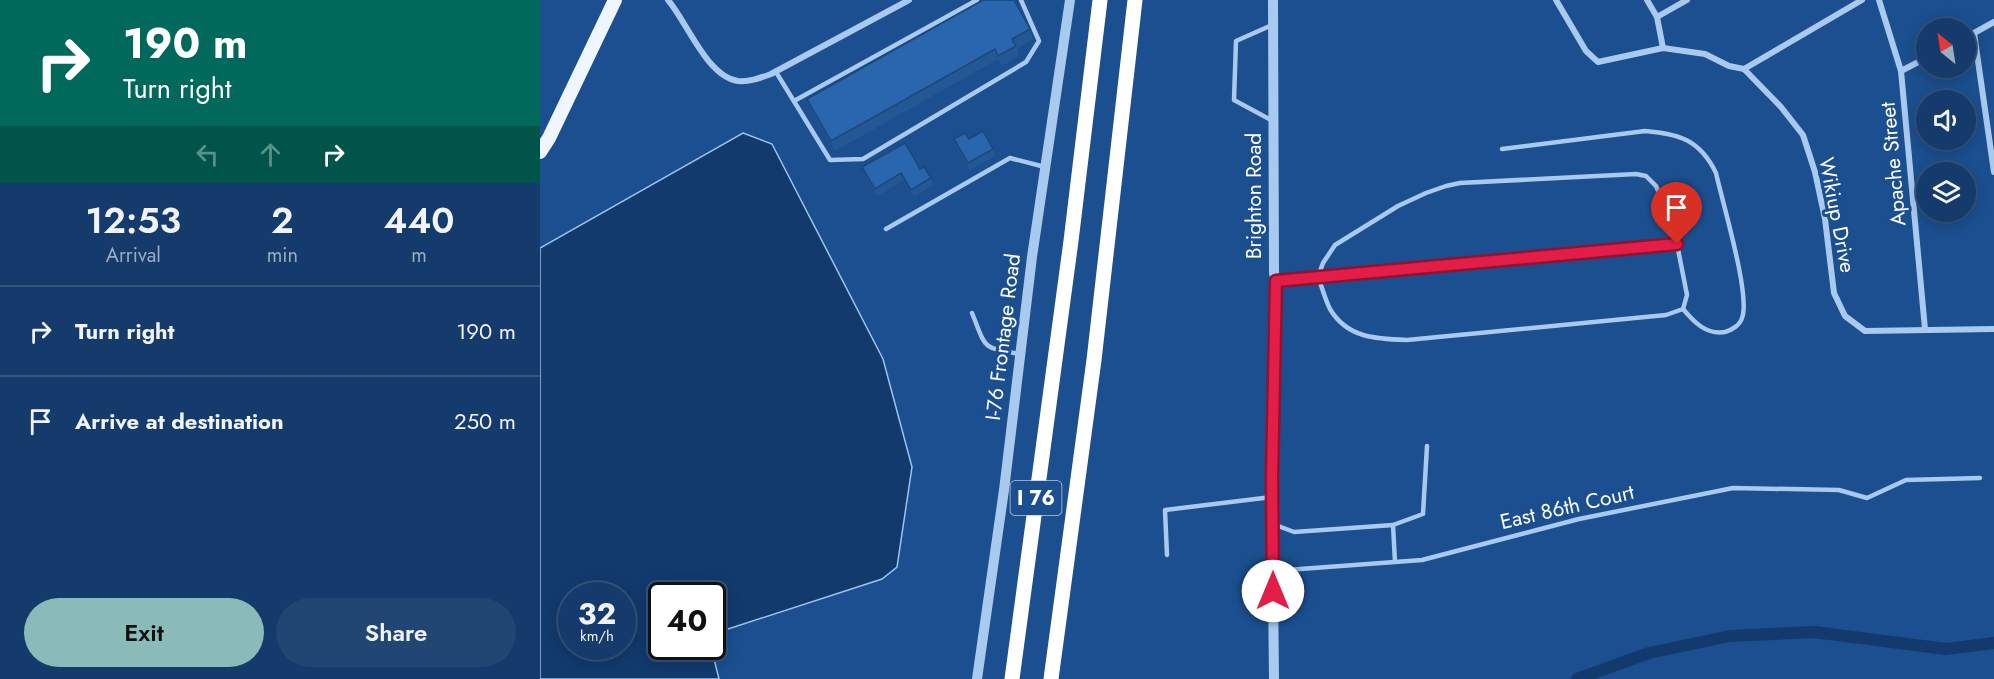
<!DOCTYPE html>
<html lang="en">
<head>
<meta charset="utf-8">
<style>
	:root { --surface:#143b6b; --page:#214673; --text:#f1f3f6; --muted:#9dadc1; --line:#33557e; --accent:#8bbbb9 }
	body { margin:0; font-family:Jost,sans-serif; background:var(--page); color:var(--text); height:100vh; display:flex; flex-direction:column; font-size:22px; white-space:nowrap }
	* { box-sizing:border-box; margin:0 }
	p { font-size:20px; color:var(--muted) }
	.icon { flex:none; width:33px; height:33px; fill:none; stroke:currentColor; stroke-width:2; stroke-linecap:round; stroke-linejoin:round }
	.map { position:relative; flex:1; overflow:hidden }
	.sheet { display:flex; flex-direction:column; background:var(--surface); width:540px }
	.sheet>* { flex:none }
	.top-card { background:#00695c; color:#fff; overflow:hidden }
	.needle { width:39px; rotate:330deg }
	.fabs { position:absolute; left:1376px; top:18px; display:grid; gap:12px }
	.fabs a { display:grid; place-items:center; width:60px; height:60px; border-radius:50%; background:var(--surface); box-shadow:0 3px 15px #0003,0 0 0 2px var(--line); font-size:30px }
	.speed { position:absolute; left:18px; top:582px; display:flex; gap:12px; font-size:30px; font-weight:700; text-align:center }
	.speed>* { display:grid; place-content:center; width:78px; height:78px; border-radius:50%; background:var(--surface); box-shadow:0 3px 15px #0003,0 0 0 2px var(--line); line-height:1 }
	.speed small { font-size:15px; font-weight:400 }
	.speed .limit { border:3px solid #111; border-radius:9px; background:#fff; color:#111 }
	.pin { position:absolute; display:grid; place-items:center; width:51px; height:51px; color:#fff; margin:-62px -26px; border-radius:50% 50% 50% 0; rotate:-45deg; box-shadow:0 0 6px #0007 }
	.pin .icon { rotate:45deg }
	.me { position:absolute; width:66px; margin:-33px; rotate:0deg; stroke-linejoin:round; filter:drop-shadow(0 0 4px #0008) }
	.turn { display:flex; align-items:center; gap:21px; height:126px; padding:0 24px; font-size:27px }
	.turn .icon { width:78px; height:78px; stroke-width:2.5 }
	.turn b { display:block; font-size:42px; line-height:51px }
	.lanes { display:flex; align-items:center; height:57px; padding:0 24px; background:#0003; justify-content:center; gap:30px; direction:ltr }
	.lanes .off { opacity:.35 }
	.eta { display:flex; justify-content:space-evenly; align-items:center; height:102px; text-align:center }
	.eta b { font-size:36px; font-weight:600; line-height:42px }
	.cta { display:flex; gap:12px; margin-top:auto; padding:12px 24px }
	.cta a { flex:1; height:69px; border-radius:36px; background:var(--accent); color:#111; font-size:24px; font-weight:600; line-height:69px; text-align:center }
	.cta a+a { background:var(--page); color:var(--text) }
	ul { padding:0; list-style:none }
	li { display:flex; align-items:center; gap:18px; height:90px; padding:0 24px; border-top:2px solid var(--line) }
	li div { flex:1 }
	li b { display:block; font-size:22px }
	li em { font-style:normal }
	main { display:flex; flex:1; min-height:0 }
	.map>svg:first-child { display:block }
</style>
</head>
<body>
<main>
<section class="sheet">
<div class="top-card">
<div class="turn"><svg class="icon" aria-label="right" viewBox="0 0 24 24"><path d="M7 20v-9h11M14 6l5 5-5 5"/></svg><div><b>190 m</b>Turn right</div></div>
<div class="lanes"><svg class="icon off" aria-label="left" viewBox="0 0 24 24"><path d="M17 20v-9H6M10 6l-5 5 5 5"/></svg><svg class="icon off" aria-label="ahead" viewBox="0 0 24 24"><path d="M12 20V5M6 11l6-6 6 6"/></svg><svg class="icon" aria-label="right" viewBox="0 0 24 24"><path d="M7 20v-9h11M14 6l5 5-5 5"/></svg></div>
</div>
<div class="eta">
<div><b>12:53</b><p>Arrival</p></div>
<div><b>2</b><p>min</p></div>
<div><b>440</b><p>m</p></div>
</div>
<ul>
<li><svg class="icon" aria-label="right" viewBox="0 0 24 24"><path d="M7 20v-9h11M14 6l5 5-5 5"/></svg><div><b>Turn right</b></div><em>190 m</em></li>
<li><svg class="icon" aria-label="arrive" viewBox="0 0 24 24"><path d="M6 21V4h12l-3 4 3 4H6"/></svg><div><b>Arrive at destination</b></div><em>250 m</em></li>
</ul>
<div class="cta"><a>Exit</a><a>Share</a></div>
</section>
<div class="map">
<svg width="1454" height="679" viewBox="0 0 1454 679">
	<rect width="100%" height="100%" fill="#1b4f8f"/>
	<!-- water -->
	<path fill="#123a6d" stroke="#9cc4f0" stroke-width="1.5" fill-rule="evenodd" d="M203 133 232 144 343 359 372 467 357 567 342 579 188 629 173 638 172 596H122V646L171 647 179 679H0V248ZM32 596H82V646H32Z"/>
	<g fill="none" stroke-linecap="round" stroke-linejoin="round">
		<!-- canal -->
		<path stroke="#123a6d" stroke-width="12" d="M1037 679 1109 653 1190 636 1274 632 1406 649 1454 643"/>
		<!-- service -->
		<g stroke="#a9c9ee" stroke-width="4.5">
			<path d="M236 72 290 160 323 159 486 62 499 41 481 0"/>
			<path d="M254 101 437 0"/>
			<path d="M731 120 694 100 696 41 732 25"/>
			<path d="M962 149 1105 131C1140 134 1160 140 1176 173 1182 201 1211 296 1202 318 1200 325 1192 330 1185 332 1166 335 1154 322 1143 309"/>
			<path d="M1096 174 1106 176 1116 186 1126 209 1137 244 1147 295 1143 309 1126 315 867 340C836 339 807 338 790 309 785 299 782 287 778 277L783 263 795 245 858 206 886 193 906 186 920 183Z"/>
			<path d="M346 229 470 158 505 167"/>
			<path d="M736 281 1137 244"/>
			<path d="M432 313C447 350 441 347 480 354"/>
			<path d="M733 524 754 532 853 525 855 562"/>
			<path d="M853 525 883 514 887 446"/>
			<path d="M627 555 625 510 732 497"/>
			<path d="M733 571 882 560 1039 519 1193 488 1299 490 1327 498 1366 480 1440 478"/>
		</g>
		<!-- minor -->
		<g stroke="#a9c9ee" stroke-width="6">
			<path d="M128 0C147 22 167 77 198 81 210 82 220 78 231 74L369 0"/>
			<path d="M1016 0 1046 51 1058 62 1123 48 1165 54 1189 66 1204 69 1241 107 1263 135 1275 172 1285 219 1294 293 1305 316 1325 331 1454 329"/>
			<path d="M1107 0 1117 17 1123 48"/>
			<path d="M1339 0 1361 71 1385 329"/>
			<path d="M1117 17 1147 0"/>
			<path d="M1434 33 1454 172"/>
			<path d="M1425 38 1454 22"/>
			<path d="M1204 69 1322 0"/>
			<path d="M1361 71 1386 58"/>
		</g>
		<!-- tertiary -->
		<g stroke="#a9c9ee" stroke-width="10">
			<path d="M733 0 734 273 736 281 732 497 734 679"/>
			<path d="M437 679 464 490 492 257 530 0"/>
		</g>
		<!-- primary -->
		<path stroke="#f0f6ff" stroke-width="14" d="M0 152 9 138 75 0"/>
		<!-- motorway -->
		<g stroke="#fff" stroke-width="15">
			<path d="M472 679 531 241 560 0"/>
			<path d="M511 679 554 360 595 0"/>
		</g>
	</g>
	<!-- wall -->
	<g fill="#245895">
		<path d="M490 29 493 39 477 49 479 56 462 66 458 59 295 151 271 109 267 99Z"/>
		<path d="M414 139H429L453 149 455 156 430 170 416 146Z"/>
		<path d="M322 167 380 169 391 178 393 185 374 197 364 180 337 196 325 174Z"/>
	</g>
	<!-- building -->
	<g fill="#2a66ad" stroke="#1d4779" stroke-width="1.5">
		<path d="M443 0H474L490 29 472 39 476 46 458 56 455 49 291 141 267 99Z"/>
		<path d="M443 131 453 149 428 163 414 139 425 133 429 139Z"/>
		<path d="M365 143 380 169 384 167 391 178 371 190 361 173 335 189 322 167Z"/>
	</g>
	<g fill="none" stroke-linecap="round" stroke-linejoin="round">
		<!-- route casing -->
		<g stroke="#92132f" stroke-width="15">
			<path id="route" d="M733 591 732 476 736 281 1137 244"/>
		</g>
		<!-- route -->
		<use href="#route" stroke="#e11d48" stroke-width="10"/>
	</g>
	<g text-anchor="middle" stroke-width="6" stroke-linejoin="round" paint-order="stroke">
		<!-- shield labels -->
		<rect fill="#1b4f8f" stroke="#bbcadd" stroke-width="1.5" x="470.5" y="481" width="51" height="34" rx="4.5"/>
		<g font-size="20" font-weight="bold" fill="#fff">
			<text x="496" y="505">I 76</text>
		</g>
		<!-- street labels -->
		<g font-size="21" fill="#fff" stroke="#1b4f8f">
			<text transform="translate(1353 164) rotate(-95)" y="7">Apache Street</text>
			<text transform="translate(714 196) rotate(-90)" y="7">Brighton Road</text>
			<text transform="translate(1297 215) rotate(79)" y="7">Wikiup Drive</text>
			<text transform="translate(463 337) rotate(-83)" y="7">I-76 Frontage Road</text>
			<text transform="translate(1027 507) rotate(-13)" y="7">East 86th Court</text>
		</g>
	</g>
</svg>
<div class="fabs">
<a><svg class="needle" viewBox="-14 -14 28 28"><path d="M0-13l5 13h-10z" fill="#e53935"/><path d="M0 13l5-13h-10z" fill="#9dadc1"/></svg></a>
<a><svg class="icon" aria-label="sound" viewBox="0 0 24 24"><path d="M4 9h4l5-4v14l-5-4H4zM17 9q2 3 0 6"/></svg></a>
<a><svg class="icon" aria-label="layers" viewBox="0 0 24 24"><path d="M12 4l9 5-9 5-9-5zM3 14l9 5 9-5"/></svg></a>
</div>
<div class="speed"><div>32<small>km/h</small></div><div class="limit">40</div></div>
<div class="pin" style="left:1137px;top:244px;background:#d93025"><svg class="icon" aria-label="arrive" viewBox="0 0 24 24"><path d="M6 21V4h12l-3 4 3 4H6"/></svg></div>
<svg class="me" style="left:733px;top:591px" viewBox="-20 -20 40 40"><circle r="19" fill="#fff"/><path d="M0-13L10 11 0 6-10 11z" fill="#e11d48"/></svg>
</div>
</main>
</body>
</html>
